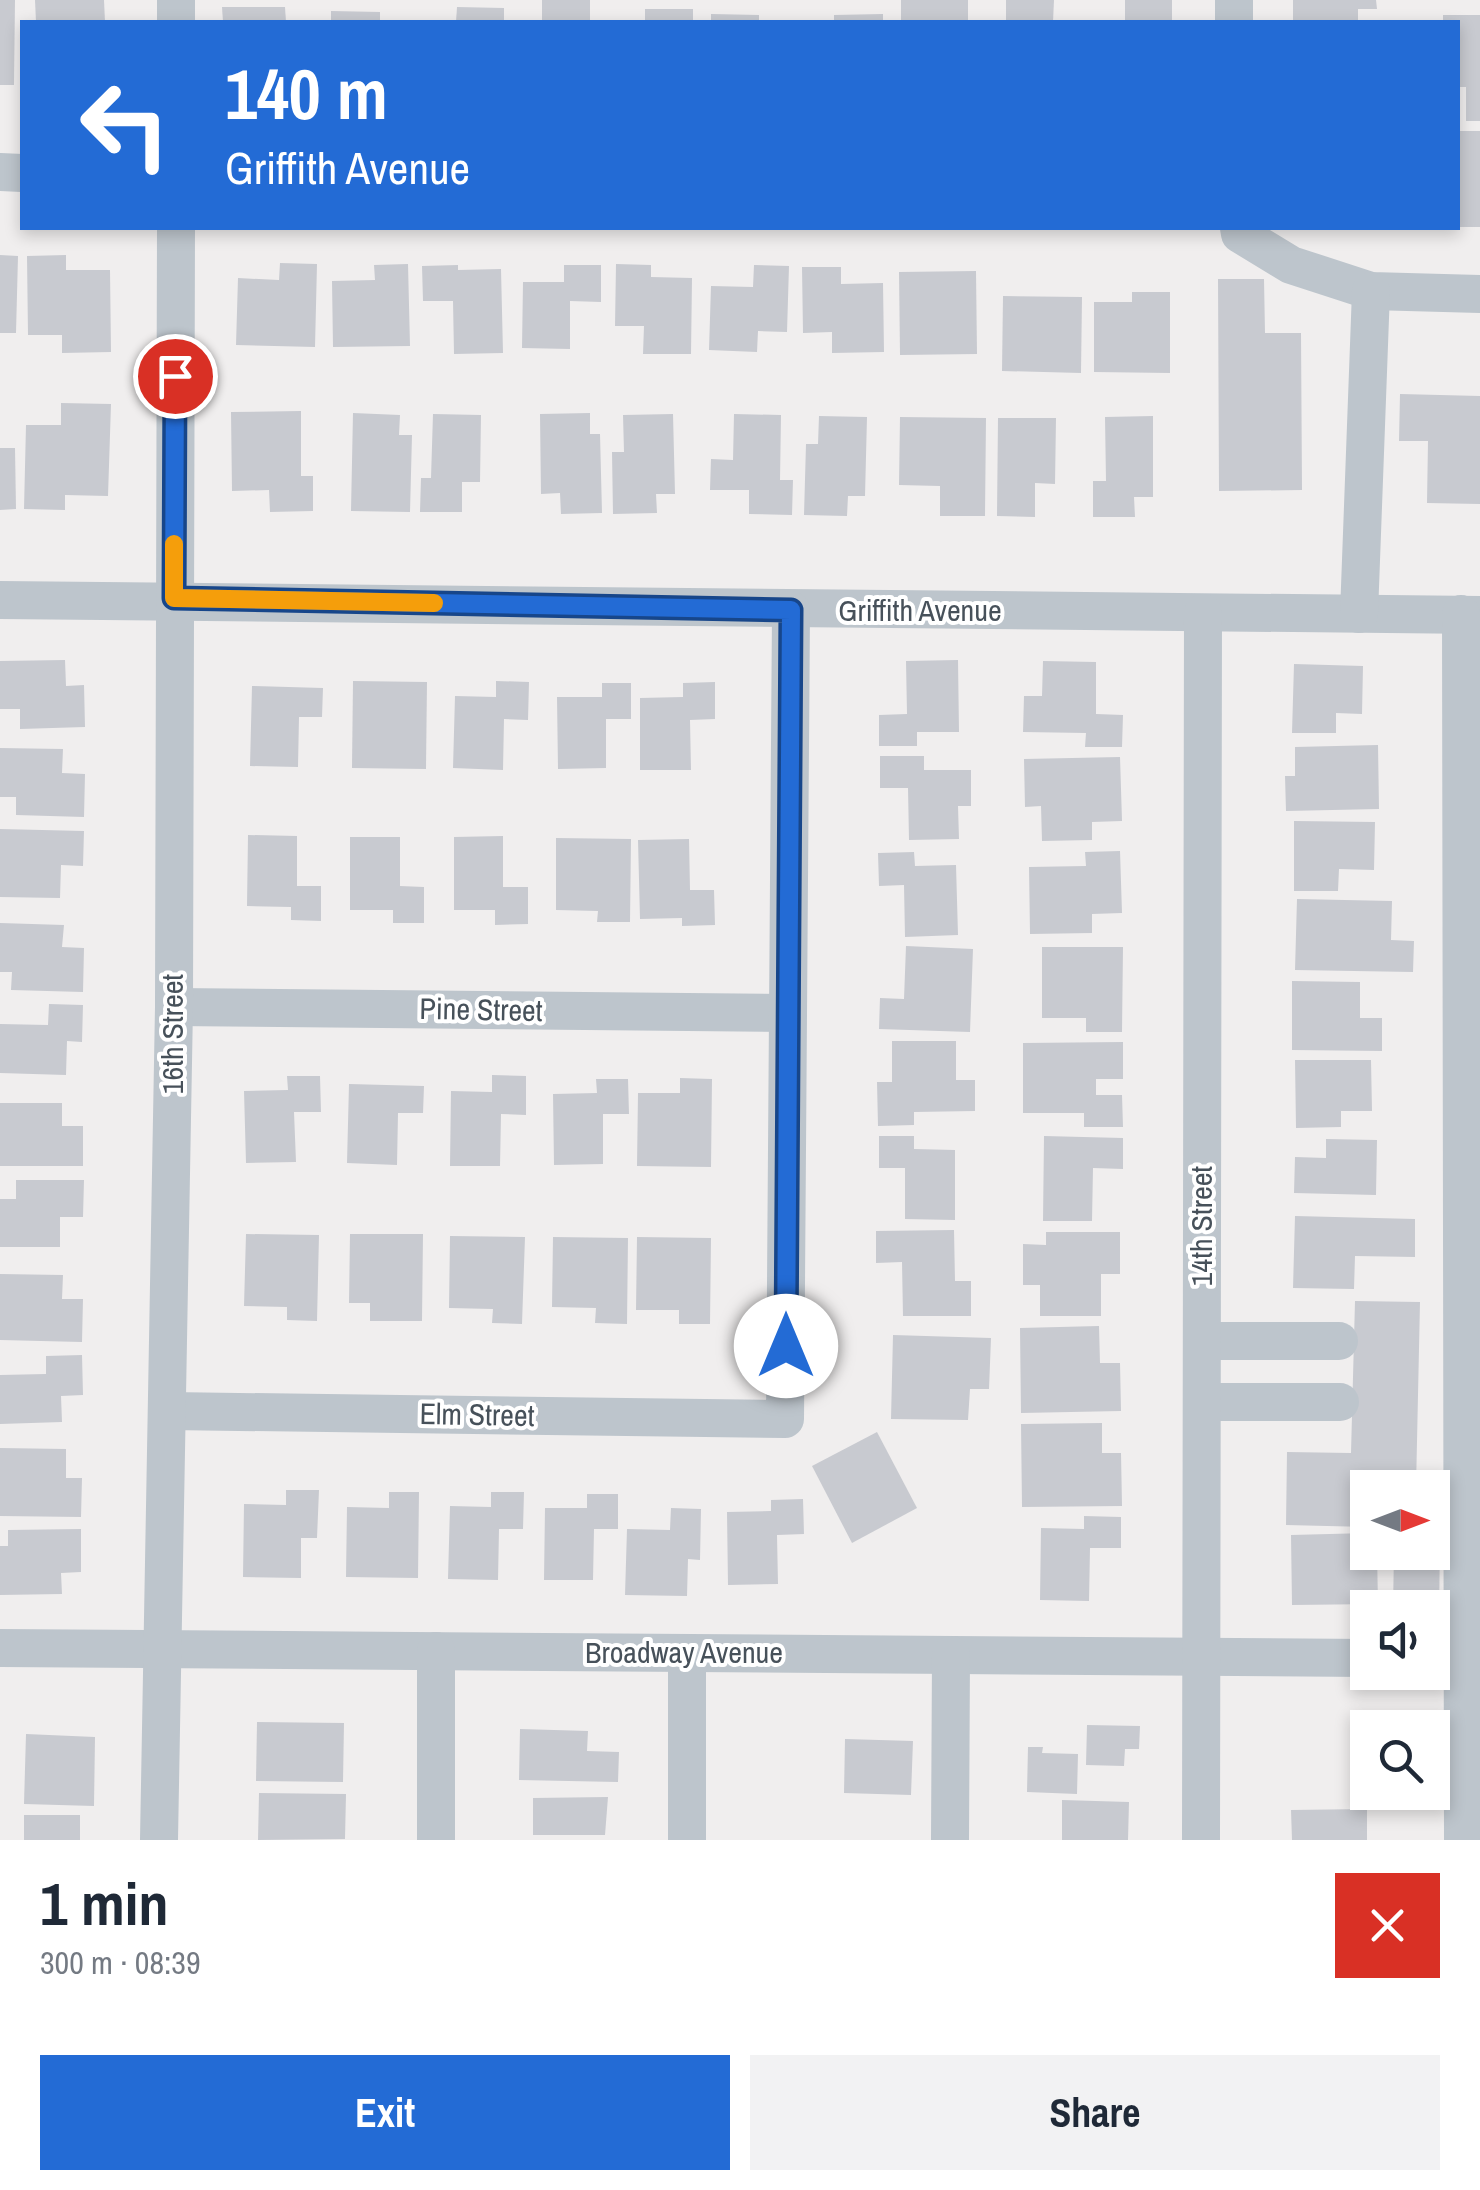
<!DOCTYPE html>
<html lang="en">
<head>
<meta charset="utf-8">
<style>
	:root { --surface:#fff; --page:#f2f2f3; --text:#1f2937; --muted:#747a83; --accent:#236bd5 }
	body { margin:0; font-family:"Archivo Narrow",sans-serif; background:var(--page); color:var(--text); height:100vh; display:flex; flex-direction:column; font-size:38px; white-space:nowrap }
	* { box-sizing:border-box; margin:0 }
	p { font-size:32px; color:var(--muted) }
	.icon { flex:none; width:55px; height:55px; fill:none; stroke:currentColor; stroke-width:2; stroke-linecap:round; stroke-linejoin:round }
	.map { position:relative; height:1840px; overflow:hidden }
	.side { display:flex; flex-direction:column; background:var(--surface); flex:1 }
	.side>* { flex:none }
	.banner { position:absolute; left:20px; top:20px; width:1440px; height:210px; border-radius:0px; box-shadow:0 5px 15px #0003; background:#236bd5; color:#fff; overflow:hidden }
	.needle { width:65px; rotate:90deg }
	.buttons { position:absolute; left:1350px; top:1470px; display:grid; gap:20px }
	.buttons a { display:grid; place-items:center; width:100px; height:100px; border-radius:0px; background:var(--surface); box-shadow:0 5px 15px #0003; font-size:50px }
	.pin { position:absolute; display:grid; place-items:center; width:85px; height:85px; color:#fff; margin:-42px; border:5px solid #fff; border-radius:50%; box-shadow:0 2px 10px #0007 }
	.me { position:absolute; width:110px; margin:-55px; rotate:0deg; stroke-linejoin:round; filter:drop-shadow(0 0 8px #0008) }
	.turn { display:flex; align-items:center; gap:35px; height:210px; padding:0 40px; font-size:45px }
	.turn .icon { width:130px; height:130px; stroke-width:2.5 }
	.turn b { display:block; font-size:70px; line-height:85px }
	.round { display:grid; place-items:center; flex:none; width:105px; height:105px; border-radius:0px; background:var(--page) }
	.head { display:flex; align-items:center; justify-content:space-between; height:170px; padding:0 40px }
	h1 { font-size:60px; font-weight:800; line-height:75px }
	.action { display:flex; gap:20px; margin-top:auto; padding:20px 40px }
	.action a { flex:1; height:115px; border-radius:0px; background:var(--accent); color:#fff; font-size:40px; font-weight:800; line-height:115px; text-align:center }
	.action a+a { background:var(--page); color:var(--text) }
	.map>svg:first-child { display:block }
</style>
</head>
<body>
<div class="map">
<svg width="1480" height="1840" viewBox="0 0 1480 1840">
	<rect width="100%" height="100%" fill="#f0eeee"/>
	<!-- building -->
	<g fill="#c8cad0">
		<path d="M0 0H15L14 85H0Z"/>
		<path d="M35 0H104L105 22H36Z"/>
		<rect x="542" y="0" width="48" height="22"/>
		<rect x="901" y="0" width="67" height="22"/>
		<path d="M1006 0H1054L1053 22H1006Z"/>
		<rect x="1125" y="0" width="47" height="22"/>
		<path d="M1293 0H1376L1377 9H1358V22H1293Z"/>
		<path d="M222 7H285L286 22H223Z"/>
		<path d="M457 7 504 8V22H456Z"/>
		<rect x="645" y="9" width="48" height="13"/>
		<path d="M331 11 380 12V22H331Z"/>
		<path d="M711 14 759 15V22H711Z"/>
		<path d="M883 14V22H834V15Z"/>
		<path d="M1443 15H1480V121H1466V87H1458V22H1443Z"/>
		<rect x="1458" y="131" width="22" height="96"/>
		<path d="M0 255 18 256 16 333H0Z"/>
		<path d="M66 255V270H110L111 352 62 353V335H28L27 256Z"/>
		<path d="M280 263 317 264 315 347 236 345 238 278 279 280Z"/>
		<path d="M408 264 410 346 333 347 332 281 375 280 374 265Z"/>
		<path d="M616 264 651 265V277L692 278 691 354H643L644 326H615Z"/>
		<path d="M458 265V270L501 269 503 353 454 354 453 301H423L422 266Z"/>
		<path d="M564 265H601V302L570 301V349L522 348 523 282H564Z"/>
		<path d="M754 265 789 266 787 332 758 331 757 352 709 350 711 286 753 287Z"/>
		<path d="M802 267H841V284L883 283 884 352 832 353V332L803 333Z"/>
		<path d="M976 271 977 354 900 355 899 272Z"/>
		<path d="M1218 279H1264L1265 333H1301L1302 490 1219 491Z"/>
		<path d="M1132 292H1170V373L1094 372V302H1132Z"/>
		<path d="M1003 296 1082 297 1081 373 1002 371Z"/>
		<path d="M1400 394 1480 396V504L1427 503 1428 441H1399Z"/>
		<path d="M61 403 111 404 108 496 65 495V510L24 509 26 425H61Z"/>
		<path d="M301 411V476H313V511L270 512 269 490 232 491 231 412Z"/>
		<path d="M353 413 400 415 399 435H412L410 512 351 511Z"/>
		<path d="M590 413V434H600L602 513 561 514 560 493 541 494 540 414Z"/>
		<path d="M433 414 481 415 480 482H462V512H420L421 478H431Z"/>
		<path d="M673 414 675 494H656L657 513 613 514 612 452H624L623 415Z"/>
		<path d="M734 414 781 415 780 480H793L792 515 749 514V490H710L711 459 733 460Z"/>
		<path d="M819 416 867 417 865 496H848L847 516 804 515 806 444H818Z"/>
		<path d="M1153 416V497H1134L1135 517H1093V481H1106L1105 417Z"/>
		<path d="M900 417 986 418 985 516H940V486L899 485Z"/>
		<path d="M998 418H1056L1055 484 1035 483V517L997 516Z"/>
		<path d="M0 448H15L16 509 0 510Z"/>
		<path d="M65 660 66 686 84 685 85 727 20 729V709H0V661Z"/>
		<path d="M958 660 959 732H917V746H879V715L907 714 906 661Z"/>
		<path d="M1043 661 1096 662V714L1123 715 1122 747H1085L1086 733 1023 732 1024 696H1042Z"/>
		<path d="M1294 664 1363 666 1362 714 1336 713V733H1292Z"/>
		<path d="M353 681 427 682 426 769 352 768Z"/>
		<path d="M496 681 529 682 528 720 504 719 503 770 453 768 455 696 496 697Z"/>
		<path d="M715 682V719L690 720 691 770H640V698L683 697V683Z"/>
		<path d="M602 683H631V719H606V768L558 769 557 697H602Z"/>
		<path d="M252 686 323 688 322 717H299L298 767 250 766Z"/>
		<path d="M1378 745 1379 809 1286 811 1285 776H1295V747Z"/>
		<path d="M0 748 63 749 62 773 85 774 84 817 16 815V797H0Z"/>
		<path d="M880 756H924V770H971V806H958L959 839 909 840 908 788H880Z"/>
		<path d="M1120 757 1122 821 1092 822V840L1042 841 1041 806 1025 807 1024 759Z"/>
		<path d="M1294 821 1375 822 1374 870 1339 869 1338 891H1294Z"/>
		<path d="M0 829 84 831 83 866 61 865 60 898 0 897Z"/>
		<path d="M248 835 297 836V886H321V921L291 920V907L247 906Z"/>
		<path d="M503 836V887H528V924L495 925V910H454V837Z"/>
		<path d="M350 837H400V886L424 887V923H393V910H350Z"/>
		<path d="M556 838 631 839 630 922H597L598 911 556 910Z"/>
		<path d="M689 839 690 890H714L715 925 682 926V918L640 919 638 840Z"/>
		<path d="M1120 851 1122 913 1092 914V933L1030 934 1029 867 1086 866 1085 852Z"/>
		<path d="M914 852 915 866 956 865 958 935 905 937 904 885 879 886 878 853Z"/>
		<path d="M1297 899 1392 901 1391 940 1414 941 1413 972 1295 970Z"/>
		<path d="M0 923 64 925 62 947 84 948 83 992 11 990 12 972H0Z"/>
		<path d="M906 946 973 949 970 1032 879 1029 880 998 904 999Z"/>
		<path d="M1042 947H1123L1122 1032H1086V1018H1042Z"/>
		<path d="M1292 981 1360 982V1018H1382V1051L1292 1050Z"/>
		<path d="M49 1004 83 1005 82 1042 67 1041 66 1075 0 1073V1024L48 1025Z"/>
		<path d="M892 1041H956V1080H975V1111L914 1112V1125L878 1126 877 1082H892Z"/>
		<path d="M1123 1042V1079H1096V1095H1122L1123 1127H1084V1113H1023V1043Z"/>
		<path d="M1295 1060H1371L1372 1111H1341V1127L1296 1128Z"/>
		<path d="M492 1075 526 1076V1115L501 1114 500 1166H450L451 1091 492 1092Z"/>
		<path d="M287 1076H320L321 1112H294L296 1162 246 1163 244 1091 288 1090Z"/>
		<path d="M680 1078 712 1079 711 1167 637 1166 638 1093H680Z"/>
		<path d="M596 1079H628L629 1114H603V1164L554 1165 553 1094 597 1093Z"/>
		<path d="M349 1084 424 1086 423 1113H398L397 1165 347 1163Z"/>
		<path d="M0 1103H62V1126H83V1166H0Z"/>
		<path d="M879 1136H914V1149L955 1150V1220L905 1219V1168H879Z"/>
		<path d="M1044 1136 1123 1138V1169L1093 1168 1092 1221H1043Z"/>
		<path d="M1326 1139 1377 1140 1376 1195 1294 1193 1295 1157 1326 1158Z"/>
		<path d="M16 1180H84L83 1217H60V1247H0V1199H16Z"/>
		<path d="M1295 1216 1415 1219V1257L1355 1256 1354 1289 1293 1288Z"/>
		<path d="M954 1230 955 1281H971V1316H903L902 1262 876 1263V1231Z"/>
		<path d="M1046 1232H1120V1274H1101V1316H1040V1285H1023V1244L1046 1245Z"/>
		<path d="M246 1234 319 1235 317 1321 287 1320V1307L244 1306Z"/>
		<path d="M350 1234H423L422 1321H370V1303H349Z"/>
		<path d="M450 1236 525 1237 522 1324 492 1323 493 1309 449 1308Z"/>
		<path d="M553 1237 628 1238 627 1324 595 1323 596 1308 552 1307Z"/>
		<path d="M637 1237 711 1238 710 1324H679V1310H636Z"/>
		<path d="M0 1274 63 1275 62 1299H83L82 1342 0 1340Z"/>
		<path d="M1355 1301 1420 1302 1416 1488H1368V1527L1286 1525 1287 1452 1351 1453Z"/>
		<path d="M1099 1326 1100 1363H1120L1121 1411 1021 1413 1020 1328Z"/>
		<path d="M893 1335 991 1338 989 1389H970L968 1420 891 1419Z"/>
		<path d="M82 1355 83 1395 61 1396 62 1422 0 1424V1375L46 1374V1356Z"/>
		<path d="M1102 1423V1453H1121L1122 1506 1022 1507 1021 1424Z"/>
		<path d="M877 1432 917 1508 852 1543 812 1466Z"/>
		<path d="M0 1448 66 1449V1478H82L81 1517 0 1516Z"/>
		<path d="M286 1490H319L317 1538H301V1578L243 1577 244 1504 286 1505Z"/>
		<path d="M389 1492H419L418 1578 346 1577 347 1507 389 1508Z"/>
		<path d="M491 1492H524L523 1529H499L498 1580 448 1579 450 1506 491 1507Z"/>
		<path d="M587 1494H618V1529H594L593 1580H544L545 1508H587Z"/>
		<path d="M803 1499 804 1534 777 1535 778 1584 728 1585 727 1512 771 1511V1500Z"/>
		<path d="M671 1508 701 1509 700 1560 688 1559 687 1596 625 1595 627 1529 670 1530Z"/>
		<path d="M1084 1516 1121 1517V1548H1090L1089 1601 1040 1600 1041 1528 1084 1529Z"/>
		<path d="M81 1529V1572L61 1573 62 1594 0 1595V1546H8V1530Z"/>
		<path d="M1368 1533V1552H1377L1378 1604 1292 1605 1291 1535Z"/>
		<path d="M1432 1540H1440L1439 1615 1432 1614V1608H1393L1394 1552H1432Z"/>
		<path d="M257 1722 344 1723 343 1782 256 1781Z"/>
		<path d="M1087 1725 1140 1726 1139 1749H1125L1124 1766 1086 1765Z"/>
		<path d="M520 1729 588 1731 587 1751 619 1752 618 1782 519 1780Z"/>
		<path d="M26 1734 95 1737 94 1806 24 1804Z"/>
		<path d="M845 1739 913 1741 911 1795 844 1793Z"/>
		<path d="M1028 1747H1043L1042 1753 1078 1754 1077 1794 1027 1792Z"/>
		<path d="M259 1793 346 1794 345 1839 258 1840Z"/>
		<path d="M608 1797 605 1835H533V1798Z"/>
		<path d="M1062 1800 1129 1802 1128 1840H1062Z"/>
		<path d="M1367 1809V1840H1292L1291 1810Z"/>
		<rect x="24" y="1815" width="56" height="25"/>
	</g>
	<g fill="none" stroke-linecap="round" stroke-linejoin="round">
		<!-- minor -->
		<g stroke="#bdc5cc" stroke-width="38">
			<path d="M176 0V22"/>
			<path d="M1234 0V22"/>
			<path d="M0 172 22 173"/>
			<path d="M1239 228 1240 234 1291 265 1371 291 1480 294"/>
			<path d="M0 600 1480 615"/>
			<path d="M1359 614 1371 291"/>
			<path d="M1461 614 1463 1840"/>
			<path d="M174 1007 788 1013"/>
			<path d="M1202 1341H1339"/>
			<path d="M1202 1402H1340"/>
			<path d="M169 1411 785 1419 791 610"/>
			<path d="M0 1648 1368 1658"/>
			<path d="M159 1840 174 1007 176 228"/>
			<path d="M436 1840V1651"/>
			<path d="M687 1840V1653"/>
			<path d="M950 1840 951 1655"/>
			<path d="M1201 1840 1203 613"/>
		</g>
	</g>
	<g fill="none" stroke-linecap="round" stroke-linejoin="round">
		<!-- route casing -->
		<g stroke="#17468a" stroke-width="25">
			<path id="route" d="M175 376 174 598 791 610 786 1346"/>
		</g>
		<!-- route -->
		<use href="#route" stroke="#236bd5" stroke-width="18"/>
		<!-- slow -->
		<path stroke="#f59e0b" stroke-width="18" d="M174 544V598L434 603"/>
	</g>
	<g text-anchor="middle" stroke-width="8" stroke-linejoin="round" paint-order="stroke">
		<!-- street labels -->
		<g font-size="30" fill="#47515a" stroke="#fff">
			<text x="920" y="621">Griffith Avenue</text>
			<text transform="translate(481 1010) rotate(1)" y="10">Pine Street</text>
			<text transform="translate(173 1034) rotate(-90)" y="10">16th Street</text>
			<text transform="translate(1202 1226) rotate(-90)" y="10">14th Street</text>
			<text transform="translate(477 1415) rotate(1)" y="10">Elm Street</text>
			<text x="684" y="1663">Broadway Avenue</text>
		</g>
	</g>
</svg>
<div class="buttons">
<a><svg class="needle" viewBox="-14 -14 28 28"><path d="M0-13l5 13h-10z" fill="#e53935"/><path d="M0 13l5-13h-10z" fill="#747a83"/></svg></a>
<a><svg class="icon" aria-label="sound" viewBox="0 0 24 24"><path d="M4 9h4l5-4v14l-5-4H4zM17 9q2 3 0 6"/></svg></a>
<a><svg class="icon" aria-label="search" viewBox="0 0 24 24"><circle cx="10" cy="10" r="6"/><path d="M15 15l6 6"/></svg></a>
</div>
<div class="pin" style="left:175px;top:376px;background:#d93025"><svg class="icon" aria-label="arrive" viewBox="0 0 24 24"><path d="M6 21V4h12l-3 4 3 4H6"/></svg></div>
<svg class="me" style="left:786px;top:1346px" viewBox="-20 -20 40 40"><circle r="19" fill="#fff"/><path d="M0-13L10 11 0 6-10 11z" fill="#236bd5"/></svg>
<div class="banner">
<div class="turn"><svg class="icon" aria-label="left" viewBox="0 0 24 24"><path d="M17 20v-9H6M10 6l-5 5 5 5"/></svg><div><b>140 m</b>Griffith Avenue</div></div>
</div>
</div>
<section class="side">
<div class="head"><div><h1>1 min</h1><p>300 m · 08:39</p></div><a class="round" style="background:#d93025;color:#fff"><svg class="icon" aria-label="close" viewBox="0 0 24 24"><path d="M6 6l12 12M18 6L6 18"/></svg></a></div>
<div class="action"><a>Exit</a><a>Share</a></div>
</section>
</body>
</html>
